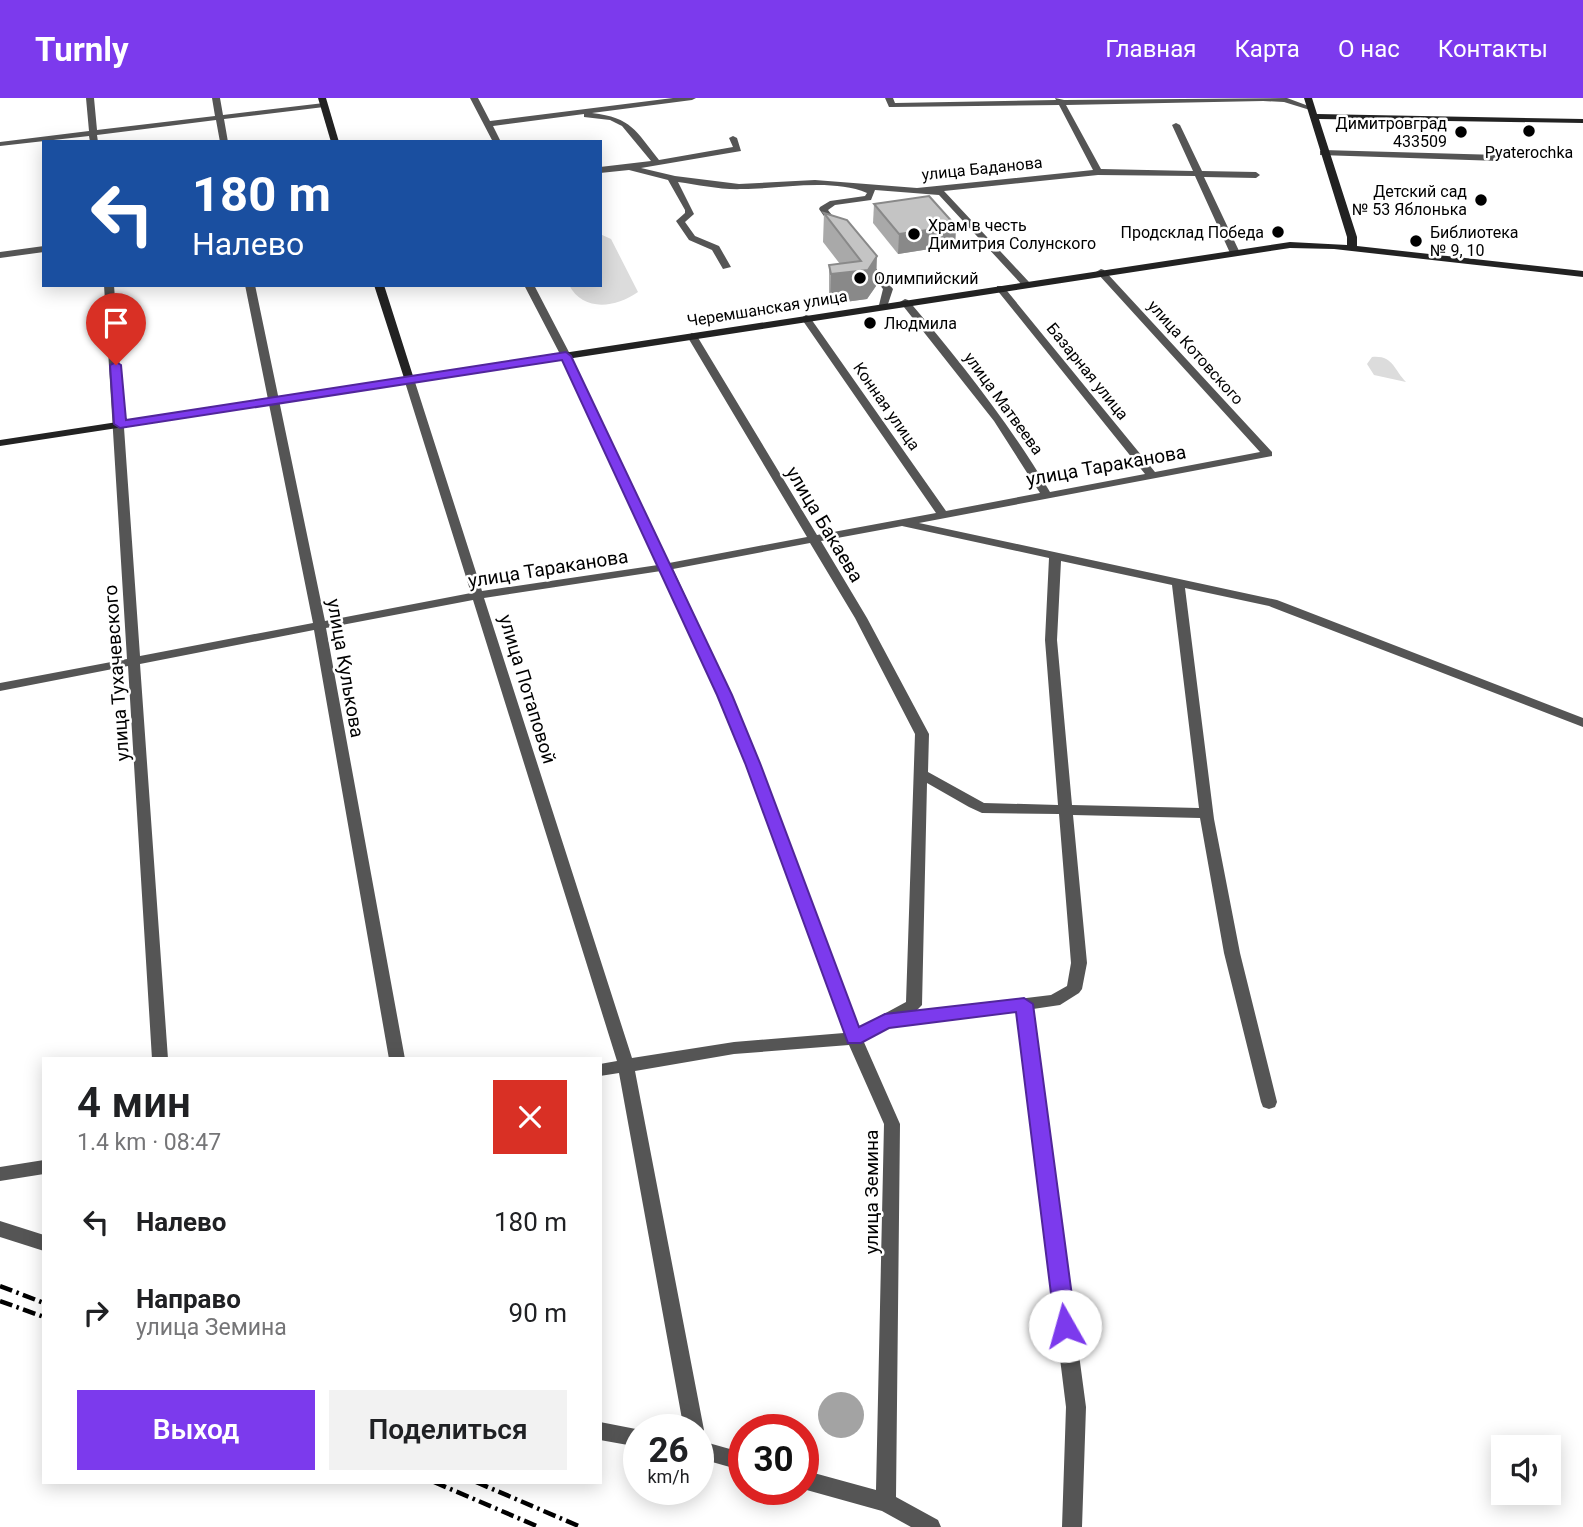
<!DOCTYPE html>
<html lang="ru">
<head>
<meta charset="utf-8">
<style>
	:root { --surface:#fff; --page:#f2f2f2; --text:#202124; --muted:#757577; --accent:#7c3aed }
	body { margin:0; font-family:Roboto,sans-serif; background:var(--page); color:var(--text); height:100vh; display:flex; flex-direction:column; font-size:26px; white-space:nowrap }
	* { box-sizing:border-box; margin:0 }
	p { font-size:23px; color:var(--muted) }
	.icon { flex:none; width:38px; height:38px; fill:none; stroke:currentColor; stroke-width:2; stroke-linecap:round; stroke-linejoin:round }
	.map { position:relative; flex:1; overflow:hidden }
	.sheet { position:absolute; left:42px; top:959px; width:560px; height:427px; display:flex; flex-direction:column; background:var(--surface); border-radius:0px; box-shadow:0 4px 18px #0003 }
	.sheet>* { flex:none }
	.top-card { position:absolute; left:42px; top:42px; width:560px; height:147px; border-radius:0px; box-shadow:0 4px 18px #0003; background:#1a4fa0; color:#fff; overflow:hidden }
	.fabs { position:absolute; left:1491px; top:1337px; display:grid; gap:14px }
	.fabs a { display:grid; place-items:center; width:70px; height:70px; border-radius:0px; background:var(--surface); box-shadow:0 4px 18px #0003; font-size:35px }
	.speed { position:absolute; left:623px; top:1316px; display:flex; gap:14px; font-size:35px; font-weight:700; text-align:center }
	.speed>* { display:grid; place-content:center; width:91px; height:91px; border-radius:50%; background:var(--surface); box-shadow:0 4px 18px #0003; line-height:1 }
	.speed small { font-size:18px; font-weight:400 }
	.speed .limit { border:10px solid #d22; background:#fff; color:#111 }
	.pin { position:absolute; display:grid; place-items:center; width:60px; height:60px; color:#fff; margin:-72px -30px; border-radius:50% 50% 50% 0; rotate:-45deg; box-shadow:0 0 7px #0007 }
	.pin .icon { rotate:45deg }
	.me { position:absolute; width:77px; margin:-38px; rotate:353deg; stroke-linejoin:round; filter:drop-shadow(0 0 5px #0008) }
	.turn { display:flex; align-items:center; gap:24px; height:147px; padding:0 35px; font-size:32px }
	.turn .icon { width:91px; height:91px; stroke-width:2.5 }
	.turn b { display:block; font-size:49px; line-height:60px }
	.round { display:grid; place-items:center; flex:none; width:74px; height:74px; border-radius:0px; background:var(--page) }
	.overview { display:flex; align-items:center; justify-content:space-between; height:119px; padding:0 35px }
	h1 { font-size:42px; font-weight:600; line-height:52px }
	.primary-button { display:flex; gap:14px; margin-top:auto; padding:14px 35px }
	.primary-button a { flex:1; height:80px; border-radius:0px; background:var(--accent); color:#fff; font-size:28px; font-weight:600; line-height:80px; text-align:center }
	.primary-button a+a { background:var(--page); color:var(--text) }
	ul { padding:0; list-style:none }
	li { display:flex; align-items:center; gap:21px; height:91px; padding:0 35px }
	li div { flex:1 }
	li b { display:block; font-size:26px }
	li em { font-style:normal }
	header { display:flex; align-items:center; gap:42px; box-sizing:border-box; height:98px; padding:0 35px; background:var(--accent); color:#fff }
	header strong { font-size:33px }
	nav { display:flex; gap:38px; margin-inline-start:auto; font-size:24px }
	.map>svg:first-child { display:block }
</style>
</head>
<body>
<header>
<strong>Turnly</strong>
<nav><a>Главная</a><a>Карта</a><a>О нас</a><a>Контакты</a></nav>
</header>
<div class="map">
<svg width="1583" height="1429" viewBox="0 0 1583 1429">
	<rect width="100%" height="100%" fill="#fff"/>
	<!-- green -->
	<g fill="#dcdcdc">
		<path d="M600 136 611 141 638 194C615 210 583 214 569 187H600Z"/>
		<path d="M1372 259C1393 257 1394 272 1406 284L1374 277 1367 266Z"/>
	</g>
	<!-- water -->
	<circle fill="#a3a3a3" cx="841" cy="1317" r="23"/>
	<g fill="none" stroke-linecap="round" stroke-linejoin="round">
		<!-- street -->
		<g fill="#555" fill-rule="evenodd">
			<path d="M86 0H94L97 32 215 18 212 0H220L223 17 324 5 328 7 324 9 224 21 228 44H220L216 22 97 37 98 44H90L89 38 0 48V44L89 33Z"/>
			<path d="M470 0H478L490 23 673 0H696L692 2 592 15C632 20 635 32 659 62L733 49 729 40 733 38 737 40 741 53 641 70 675 78 739 86 815 82 917 90 1093 72 1059 7 892 9H889L885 0H893L895 5 1056 2 1055 0 1064 2 1287 0 1314 10 1310 12 1284 4 1263 3 1066 7 1101 71 1193 73 1172 27 1176 25 1180 27 1202 73 1256 74 1260 77 1256 80 1204 79 1240 155 1235 158 1230 155 1195 78 1098 77 944 93 1029 184V188H1023L939 97 875 92 871 102 835 107 828 112 841 129 836 132 833 131 819 111 820 109 830 103 865 98 867 95C831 80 780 91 743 91 721 92 699 87 678 84L694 116 685 124 695 138 719 148 731 169 723 171 712 152 689 142 676 123 685 115V112L668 82 629 72 600 75V69L651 63 622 28 610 22 584 19V16L493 28 501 44H493Z"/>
			<path d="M1323 52 1499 57 1503 60 1499 63 1320 57V53Z"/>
			<path d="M44 148V154L0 160V154Z"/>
			<path d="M862 161H868L893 191 887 209 879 207 883 191 862 165Z"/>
			<path d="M1101 171 1104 172 1272 354V358L919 425 1277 502 1583 620V629L1269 508 1185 490 1214 721 1240 855 1277 1004 1275 1009 1269 1011 1263 1009 1261 1004 1224 855 1200 720 1073 717 1087 865 1082 891 1079 895 1060 907 1033 911 1086 1309 1082 1429H1062L1066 1309 1017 913 891 927 863 942 900 1026 896 1399 938 1422 941 1429H911L882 1413 803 1391V1372L876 1392 884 1026 849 947 734 956 635 973 704 1332 698 1339V1332H684L619 975 600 978V966L617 963 473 502 326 530 405 961H389L314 532 140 566 168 961H152L128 568 0 593V585L127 561 104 187H114L140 558 313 525 245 187H255L325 523 471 495 404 281 409 278 414 281 482 493 658 467 561 258 524 187H534L571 258 669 465 807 439 687 238 692 235 697 238 817 437 936 415 801 220 806 217 809 218 946 413 1040 395 994 323 900 204 905 201 908 202C960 263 1009 325 1050 394L1145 376 997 192V188H1003L1155 374 1260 354 1098 176 1096 174ZM902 428 1049 460 1045 542 1058 707 984 705 928 674 929 636 867 520 821 443ZM810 445 855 520 915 636 906 904 858 930 760 665 712 555 673 471ZM1061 463 1172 487 1199 710 1072 707 1057 542ZM661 473 700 555 746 665 844 935 734 944 632 960 484 500ZM927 685 969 709 982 715 1059 716 1071 865 1067 888 1051 897 916 913 922 907Z"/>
			<path d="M44 1062V1076L0 1083V1069Z"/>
			<path d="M0 1123 44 1137V1153L0 1139Z"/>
			<path d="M600 1324 641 1332H639V1349L600 1342Z"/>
			<path d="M698 1342 744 1355V1373L698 1360Z"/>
		</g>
		<!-- secondary -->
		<g fill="#222" fill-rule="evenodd">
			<path d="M318 0H326L339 44H331Z"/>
			<path d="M1304 0H1312L1317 16 1583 21V25L1319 21 1357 139V148L1583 173V179L1334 151 1290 150 0 348V342L404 280 374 187H384L413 278 1290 144 1347 147V139Z"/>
		</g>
		<!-- rail -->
		<g stroke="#000" stroke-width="4.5" stroke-dasharray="13 4.5 2.5 4.5" stroke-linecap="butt">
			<path d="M0 1188 44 1205"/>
			<path d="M0 1203 44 1219"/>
			<path d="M434 1384 539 1429"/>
			<path d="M476 1384 581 1429"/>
		</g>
	</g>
	<!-- wall -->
	<g fill="#a9a9a9">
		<path d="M874 106 956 128 955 147 898 156 873 125Z"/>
		<path d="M824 115 847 122 876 188 867 201 830 206 829 197V167L840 166 823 144Z"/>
	</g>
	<!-- shaded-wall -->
	<g fill="#898989">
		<path d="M956 128 955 147 898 156 899 136Z"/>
		<path d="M877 158 876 188 867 201 830 206 831 176Z"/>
	</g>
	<!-- building -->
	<g fill="#c4c4c4" stroke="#898989" stroke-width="2">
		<path d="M929 98 956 128 899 136 874 106Z"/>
		<path d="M824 115 847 122 877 158 868 172 831 176 829 167 861 163Z"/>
	</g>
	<!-- route -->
	<path fill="#7c3aed" stroke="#51269a" stroke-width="2" d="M566 254 571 258 732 597 760 665 859 929 885 916 1024 900 1033 906 1076 1228 1072 1234 1065 1237 1058 1234 1055 1228 1016 914 889 930 861 945H848L745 665 717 597 562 262 120 330 114 326 110 267 116 264 121 267 126 322Z"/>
	<!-- markers -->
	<g fill="#000" stroke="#fff" stroke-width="2.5">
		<circle cx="1529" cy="33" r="7"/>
		<circle cx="1461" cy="34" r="7"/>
		<circle cx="1481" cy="102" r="7"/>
		<circle cx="1278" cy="134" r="7"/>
		<circle cx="914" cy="136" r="7"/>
		<circle cx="1416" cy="143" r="7"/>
		<circle cx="860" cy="180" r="7"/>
		<circle cx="870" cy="225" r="7"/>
	</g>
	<g text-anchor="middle" stroke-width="5" stroke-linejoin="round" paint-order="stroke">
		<!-- far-poi labels -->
		<g font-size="16" fill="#000" stroke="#fff" text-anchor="start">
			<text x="1447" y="31" text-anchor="end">Димитровград<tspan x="1447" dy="18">433509</tspan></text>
			<text x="1529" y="60" text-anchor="middle">Pyaterochka</text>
			<text x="1467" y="99" text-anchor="end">Детский сад<tspan x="1467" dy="18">№ 53 Яблонька</tspan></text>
			<text x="928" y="133">Храм в честь<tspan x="928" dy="18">Димитрия Солунского</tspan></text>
			<text x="1264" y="140" text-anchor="end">Продсклад Победа</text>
			<text x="1430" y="140">Библиотека<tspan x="1430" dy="18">№ 9, 10</tspan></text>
			<text x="874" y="186">Олимпийский</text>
			<text x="884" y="231">Людмила</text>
		</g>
		<!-- far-street labels -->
		<g font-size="16" fill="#000" stroke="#fff">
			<text transform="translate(982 70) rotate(-6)" y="6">улица Баданова</text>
			<text transform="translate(767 210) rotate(-9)" y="6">Черемшанская улица</text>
			<text transform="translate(1196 254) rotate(48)" y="6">улица Котовского</text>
			<text transform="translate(1088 273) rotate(51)" y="6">Базарная улица</text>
			<text transform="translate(1004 305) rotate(54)" y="6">улица Матвеева</text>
			<text transform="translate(887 308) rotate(55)" y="6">Конная улица</text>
		</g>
		<!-- street labels -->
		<g font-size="19" fill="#000" stroke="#fff">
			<text transform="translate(1106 367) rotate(-10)" y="7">улица Тараканова</text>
			<text transform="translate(825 426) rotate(59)" y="7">улица Бакаева</text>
			<text transform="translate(548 470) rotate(-9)" y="7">улица Тараканова</text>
			<text transform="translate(346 570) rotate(80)" y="7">улица Кулькова</text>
			<text transform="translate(116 575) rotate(-94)" y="7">улица Тухачевского</text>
			<text transform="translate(528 591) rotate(73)" y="7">улица Потаповой</text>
			<text transform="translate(871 1094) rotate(-90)" y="7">улица Земина</text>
		</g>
	</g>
</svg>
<div class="fabs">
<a><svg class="icon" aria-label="sound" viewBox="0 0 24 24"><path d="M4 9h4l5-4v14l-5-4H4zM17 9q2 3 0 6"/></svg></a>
</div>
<div class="speed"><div>26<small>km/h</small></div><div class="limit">30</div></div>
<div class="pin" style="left:116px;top:267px;background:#d93025"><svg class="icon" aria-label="arrive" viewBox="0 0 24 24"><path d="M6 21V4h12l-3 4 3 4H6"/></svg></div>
<svg class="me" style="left:1065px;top:1228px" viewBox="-20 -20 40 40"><circle r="19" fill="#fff"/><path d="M0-13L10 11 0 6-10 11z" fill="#7c3aed"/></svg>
<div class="top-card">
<div class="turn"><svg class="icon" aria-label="left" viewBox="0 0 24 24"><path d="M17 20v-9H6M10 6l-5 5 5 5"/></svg><div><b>180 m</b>Налево</div></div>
</div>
<section class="sheet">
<div class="overview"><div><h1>4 мин</h1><p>1.4 km · 08:47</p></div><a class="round" style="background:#d93025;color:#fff"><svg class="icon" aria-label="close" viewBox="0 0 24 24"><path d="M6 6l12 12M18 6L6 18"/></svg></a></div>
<ul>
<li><svg class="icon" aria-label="left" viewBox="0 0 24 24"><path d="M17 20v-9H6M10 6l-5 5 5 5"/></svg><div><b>Налево</b></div><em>180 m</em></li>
<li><svg class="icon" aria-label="right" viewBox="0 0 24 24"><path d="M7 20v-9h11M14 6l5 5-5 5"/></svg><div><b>Направо</b><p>улица Земина</p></div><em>90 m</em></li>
</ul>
<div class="primary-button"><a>Выход</a><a>Поделиться</a></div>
</section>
</div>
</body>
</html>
